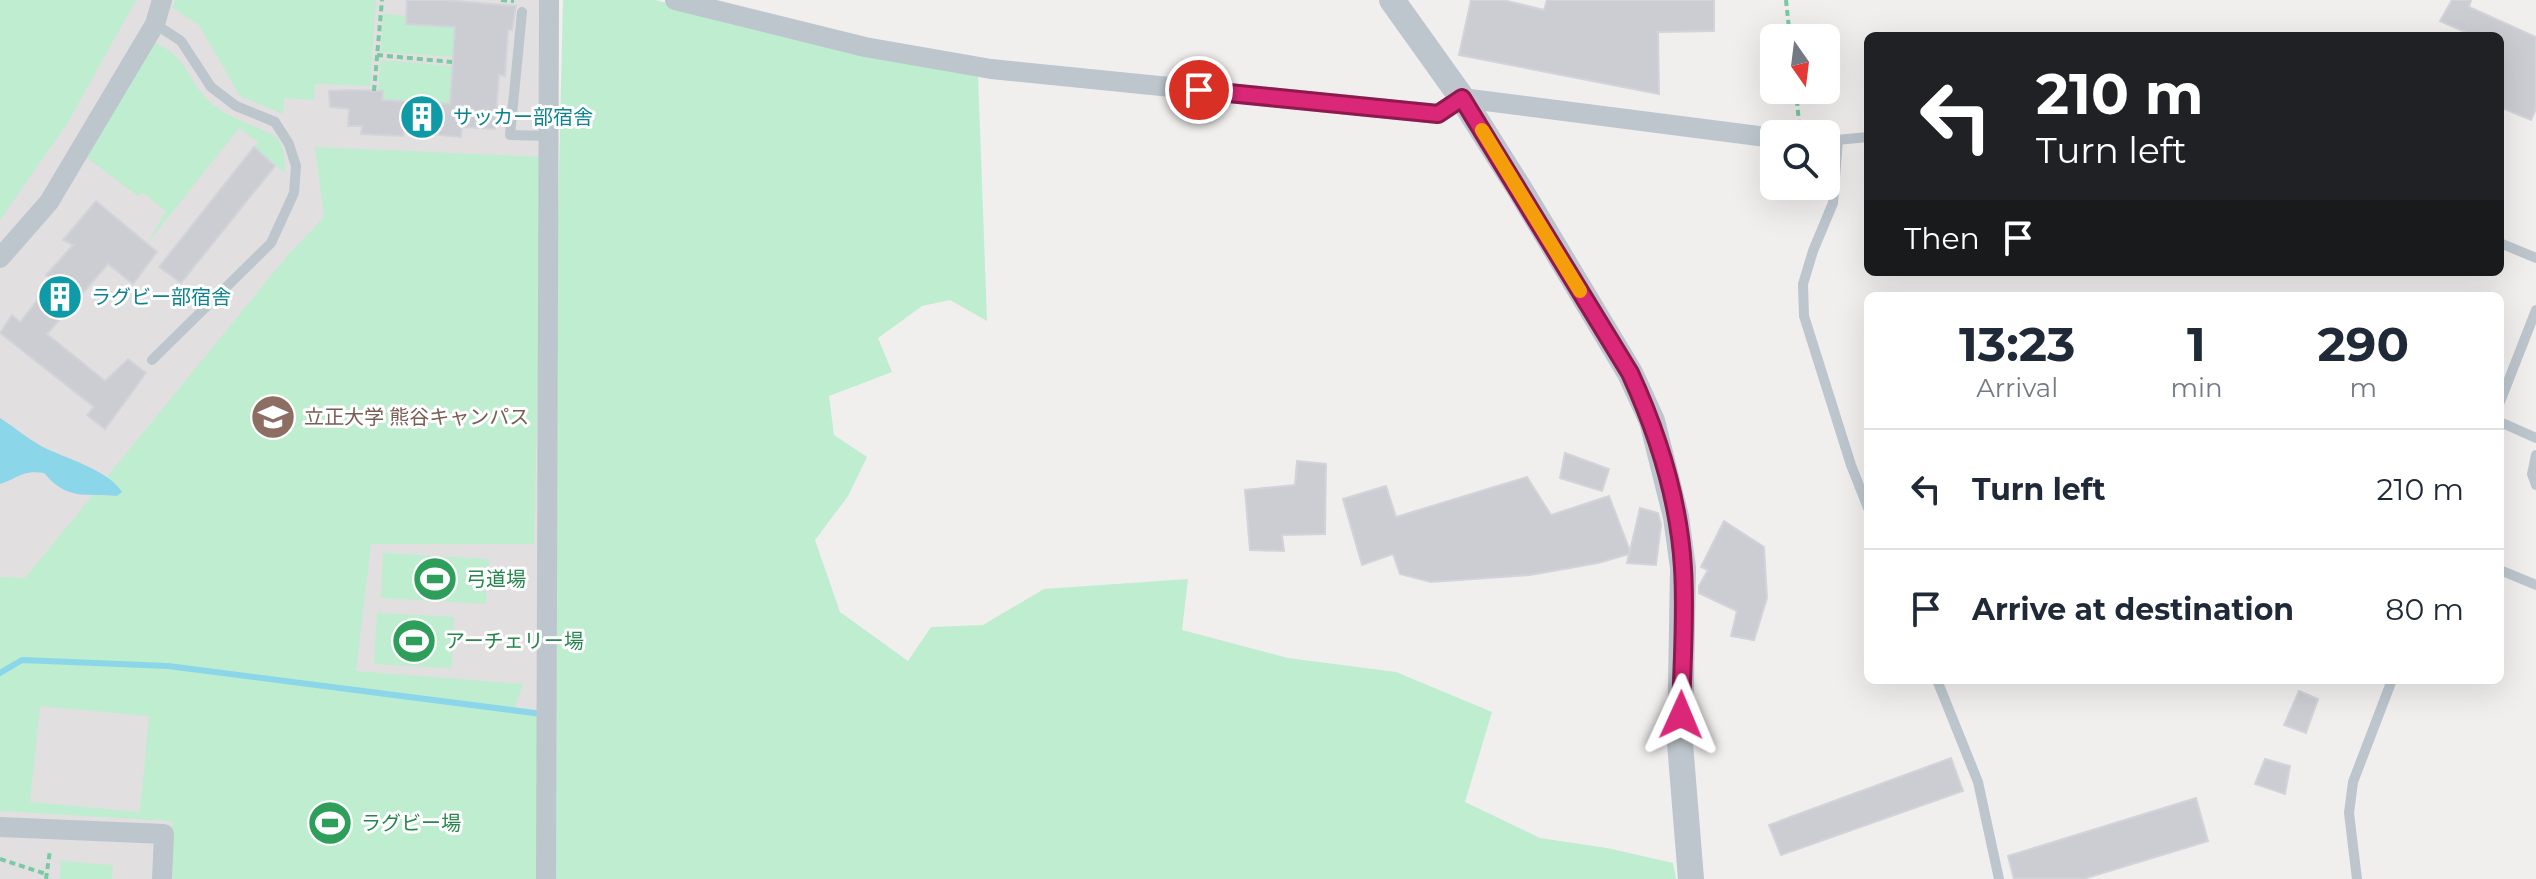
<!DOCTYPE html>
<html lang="en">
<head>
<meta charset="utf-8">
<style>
	:root { --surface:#fff; --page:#f2f2f3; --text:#1f2937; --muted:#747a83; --line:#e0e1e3 }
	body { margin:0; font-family:Montserrat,"Noto Sans JP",sans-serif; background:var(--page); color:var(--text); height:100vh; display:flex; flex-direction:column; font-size:30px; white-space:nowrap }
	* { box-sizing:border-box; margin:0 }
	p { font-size:26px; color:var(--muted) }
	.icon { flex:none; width:44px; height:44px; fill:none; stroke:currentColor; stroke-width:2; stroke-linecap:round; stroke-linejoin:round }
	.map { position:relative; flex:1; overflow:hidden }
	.details { position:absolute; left:1864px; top:292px; width:640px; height:392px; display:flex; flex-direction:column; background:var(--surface); border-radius:12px; box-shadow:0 8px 32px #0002 }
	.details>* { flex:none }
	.guide { position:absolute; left:1864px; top:32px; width:640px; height:244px; border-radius:12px; box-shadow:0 8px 32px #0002; background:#202124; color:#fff; overflow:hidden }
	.needle { width:52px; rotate:166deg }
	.fabs { position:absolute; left:1760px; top:24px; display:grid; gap:16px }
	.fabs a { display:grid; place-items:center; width:80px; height:80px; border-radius:12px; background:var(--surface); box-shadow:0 8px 32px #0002; font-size:40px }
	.pin { position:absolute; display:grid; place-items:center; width:68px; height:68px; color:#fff; margin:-34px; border:4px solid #fff; border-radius:50%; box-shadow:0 2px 8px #0007 }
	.me { position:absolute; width:88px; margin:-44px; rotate:1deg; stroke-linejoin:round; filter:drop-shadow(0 0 6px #0008) }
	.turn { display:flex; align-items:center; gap:28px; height:168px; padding:0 40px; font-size:36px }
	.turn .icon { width:104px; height:104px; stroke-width:2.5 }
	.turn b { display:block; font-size:56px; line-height:68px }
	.then { display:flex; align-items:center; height:76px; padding:0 40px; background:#0003; gap:16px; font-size:30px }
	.eta { display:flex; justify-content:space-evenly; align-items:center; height:136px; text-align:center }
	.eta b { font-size:48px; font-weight:700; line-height:56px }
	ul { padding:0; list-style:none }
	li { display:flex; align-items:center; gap:24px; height:120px; padding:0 40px; border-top:2px solid var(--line) }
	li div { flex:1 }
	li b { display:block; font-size:30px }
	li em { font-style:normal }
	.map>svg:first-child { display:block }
</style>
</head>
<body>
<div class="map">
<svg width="2536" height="879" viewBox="0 0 2536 879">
	<rect width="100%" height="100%" fill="#f1eeee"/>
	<!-- education -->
	<path fill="#e2dfe0" d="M0 0H557L543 879H0Z"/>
	<!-- green -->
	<g fill="#beedd0" fill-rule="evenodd">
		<path d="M0 0H136L68 122 0 220Z"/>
		<path d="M176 0H376L370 86 315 84 314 100 284 98 283 114 240 96 199 25 172 7Z"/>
		<path d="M563 0H655L861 50 978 74 987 321 950 300 922 306 878 338 892 372 829 396 834 435 867 457 848 496 815 540 840 612 908 661 931 627 983 625 1044 589 1188 579 1182 630 1288 658 1396 672 1492 712 1465 802 1540 838 1607 848 1673 863 1676 879H554L556 299Z"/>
		<path d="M383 14 406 16V24L482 28V42L454 40 453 57 381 52Z"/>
		<path d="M153 42C187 57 183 72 205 97 223 117 255 125 278 138L284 154 285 173 254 147 258 142 239 128 147 244 166 211 143 193 138 196 86 157Z"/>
		<path d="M381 60 452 66 451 79H457V105L382 100 378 91Z"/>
		<path d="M315 147 543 157 534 544H371L356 671 523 684 513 712 541 714 542 879H169L172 821 0 811V577L25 578 93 495 117 496 118 485 107 477 287 256 324 217ZM40 706 149 716 140 812 30 802Z"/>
		<path d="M383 553 489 559 486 604 381 598Z"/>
		<path d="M377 613 454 617 452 668 374 664Z"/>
		<path d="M61 861 113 865 112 879H60Z"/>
	</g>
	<!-- water -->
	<path fill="#8cd6e9" d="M0 418C14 427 27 438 41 446 64 458 109 470 122 492L117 496C84 493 68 501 44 473 22 470 19 478 0 484Z"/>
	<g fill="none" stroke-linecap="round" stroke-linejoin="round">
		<!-- stream -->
		<path stroke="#8cd6e9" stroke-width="6" d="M0 673 22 660 168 666 542 714"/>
	</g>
	<!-- building -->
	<g fill="#cbcdd3" stroke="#d2d4da" stroke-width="2">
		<path d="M407 0H443L516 6 512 30H508L505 76 499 75 495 129 462 127 461 137 404 132 403 136 361 134 362 126H348L349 109 330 107 329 91 350 90 383 91 382 100 450 104 455 27 406 24Z"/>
		<path d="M1471 0H1503L1544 10 1547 0H1714V31L1658 32 1659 94 1459 55Z"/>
		<path d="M2452 0H2471L2469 7 2536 37V109L2531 120 2500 107V36H2474L2440 21Z"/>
		<path d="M254 147 275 166 181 283 159 267Z"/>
		<path d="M96 201 157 252 133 284 108 264 47 334 105 381 128 359 146 373 105 429 87 415 94 407 0 333 12 315 20 322 52 281 46 275 73 245 63 240Z"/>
		<path d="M1565 453 1609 469 1602 491 1560 478Z"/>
		<path d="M1297 461 1326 464 1325 534 1282 535 1284 551 1250 550 1245 490 1295 485Z"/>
		<path d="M1527 477 1551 515 1609 496 1630 551 1640 508 1658 513 1661 525 1656 565 1627 563 1629 554 1598 563 1530 575 1431 582 1400 574 1393 554 1362 565 1343 499 1386 486 1396 517Z"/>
		<path d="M1724 521 1764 547 1767 598 1754 640 1731 636 1737 611 1699 593V586L1708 570 1701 567Z"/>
		<path d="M2299 691 2318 699 2306 733 2284 725Z"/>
		<path d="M1951 758 1963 791 1781 855 1769 825Z"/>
		<path d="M2265 759 2290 766 2285 794 2255 784Z"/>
		<path d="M2196 798 2208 841 2083 879H2014L2008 856Z"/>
	</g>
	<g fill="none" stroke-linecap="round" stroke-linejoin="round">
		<!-- path -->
		<g stroke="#77caa1" stroke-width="4" stroke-dasharray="6 4" stroke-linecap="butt">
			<path d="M501 0 514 1"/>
			<path d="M1786 0 1790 38"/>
			<path d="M377 55 452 62"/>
			<path d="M1796 90 1800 134"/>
			<path d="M374 91 382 0"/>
			<path d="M0 859 46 874"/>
			<path d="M46 879 50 850"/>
		</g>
		<!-- service -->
		<g stroke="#bdc6cd" stroke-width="10">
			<path d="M522 12 510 135 549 136"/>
			<path d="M1838 140 1833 203 1813 251 1803 284 1804 316 1851 465 1868 508"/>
			<path d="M1826 141 1868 137"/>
			<path d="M2500 243 2536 258"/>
			<path d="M152 360 271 243 294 193 296 166 289 144 275 122 236 106 211 87 181 41 155 24"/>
			<path d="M2500 402 2536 310"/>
			<path d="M2500 422 2536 438"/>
			<path d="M2536 455 2532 474 2536 485"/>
			<path d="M2500 570 2536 585"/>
			<path d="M1937 680 1978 782 1999 879"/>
			<path d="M2357 879 2349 813 2353 782 2392 680"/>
		</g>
		<!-- minor -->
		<g stroke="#bdc6cd" stroke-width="20">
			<path d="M675 0 865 47 991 69 1438 114 1462 98 1774 138"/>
			<path d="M0 258 49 202 155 24 162 0"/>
			<path d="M0 827 164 834 162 879"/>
			<path d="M546 879 549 0"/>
		</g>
		<!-- tertiary -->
		<path stroke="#bdc6cd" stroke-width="26" d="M1392 0 1462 98 1519 188 1630 373 1652 421 1676 517 1683 568 1680 743 1691 879"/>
	</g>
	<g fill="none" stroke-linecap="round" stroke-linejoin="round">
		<!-- route casing -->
		<g stroke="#8e194d" stroke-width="20">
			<path id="route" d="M1199 90 1438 114 1462 98 1630 373C1658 434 1679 500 1683 568 1686 616 1682 667 1681 715"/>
		</g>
		<!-- route -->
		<use href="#route" stroke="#db2777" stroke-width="14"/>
		<!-- slow -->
		<path stroke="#f59e0b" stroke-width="14" d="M1482 130 1580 291"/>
	</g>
	<!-- icons -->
	<defs>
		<g id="building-disc" transform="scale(2.3)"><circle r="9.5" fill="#0f9aa8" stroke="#fff"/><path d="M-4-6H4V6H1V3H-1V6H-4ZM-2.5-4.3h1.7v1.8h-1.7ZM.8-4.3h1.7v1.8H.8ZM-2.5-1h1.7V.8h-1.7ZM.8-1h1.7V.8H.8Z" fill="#fff"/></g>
		<g id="university-disc" transform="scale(2.3)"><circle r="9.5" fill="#8d6e63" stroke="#fff"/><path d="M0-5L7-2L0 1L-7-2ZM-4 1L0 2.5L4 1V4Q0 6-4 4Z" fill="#fff"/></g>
		<g id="stadium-disc" transform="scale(2.3)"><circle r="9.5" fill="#2e9e5b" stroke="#fff"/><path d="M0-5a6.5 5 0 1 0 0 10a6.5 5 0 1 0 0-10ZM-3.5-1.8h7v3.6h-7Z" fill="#fff"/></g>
	</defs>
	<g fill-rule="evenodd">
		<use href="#building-disc" x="422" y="117"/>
		<use href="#building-disc" x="60" y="297"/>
		<use href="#university-disc" x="273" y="417"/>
		<use href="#stadium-disc" x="435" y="579"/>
		<use href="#stadium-disc" x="414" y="641"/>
		<use href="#stadium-disc" x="330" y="823"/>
	</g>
	<g text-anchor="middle" stroke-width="6" stroke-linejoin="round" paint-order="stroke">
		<!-- culture labels -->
		<g font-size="20" fill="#0d838f" stroke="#fff" text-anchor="start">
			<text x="453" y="124">サッカー部宿舎</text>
			<text x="91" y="304">ラグビー部宿舎</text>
		</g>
		<!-- education labels -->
		<g font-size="20" fill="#785e54" stroke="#fff" text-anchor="start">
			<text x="304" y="424">立正大学 熊谷キャンパス</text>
		</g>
		<!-- leisure labels -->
		<g font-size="20" fill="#27864d" stroke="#fff" text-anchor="start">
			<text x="466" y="586">弓道場</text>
			<text x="445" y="648">アーチェリー場</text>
			<text x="361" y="830">ラグビー場</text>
		</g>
	</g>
</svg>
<div class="fabs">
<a><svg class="needle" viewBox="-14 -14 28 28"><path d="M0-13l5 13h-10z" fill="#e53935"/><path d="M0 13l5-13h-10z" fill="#747a83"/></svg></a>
<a><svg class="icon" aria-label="search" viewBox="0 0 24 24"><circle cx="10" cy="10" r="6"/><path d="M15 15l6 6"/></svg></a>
</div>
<div class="pin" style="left:1199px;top:90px;background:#d93025"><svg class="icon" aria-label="arrive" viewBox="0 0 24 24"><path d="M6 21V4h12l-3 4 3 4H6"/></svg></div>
<svg class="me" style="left:1681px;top:715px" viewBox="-20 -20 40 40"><path d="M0-17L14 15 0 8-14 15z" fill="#db2777" stroke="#fff" stroke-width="4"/></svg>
<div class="guide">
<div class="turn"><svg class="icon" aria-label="left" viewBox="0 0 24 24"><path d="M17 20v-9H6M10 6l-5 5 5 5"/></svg><div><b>210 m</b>Turn left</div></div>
<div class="then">Then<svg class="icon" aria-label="arrive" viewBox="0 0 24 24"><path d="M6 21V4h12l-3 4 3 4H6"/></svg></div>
</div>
<section class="details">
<div class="eta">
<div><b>13:23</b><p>Arrival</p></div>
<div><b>1</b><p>min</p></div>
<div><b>290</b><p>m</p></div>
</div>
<ul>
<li><svg class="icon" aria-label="left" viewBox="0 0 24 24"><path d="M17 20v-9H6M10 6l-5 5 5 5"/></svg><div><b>Turn left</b></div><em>210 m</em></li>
<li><svg class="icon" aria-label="arrive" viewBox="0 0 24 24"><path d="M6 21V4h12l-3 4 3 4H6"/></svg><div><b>Arrive at destination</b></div><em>80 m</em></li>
</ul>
</section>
</div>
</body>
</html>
